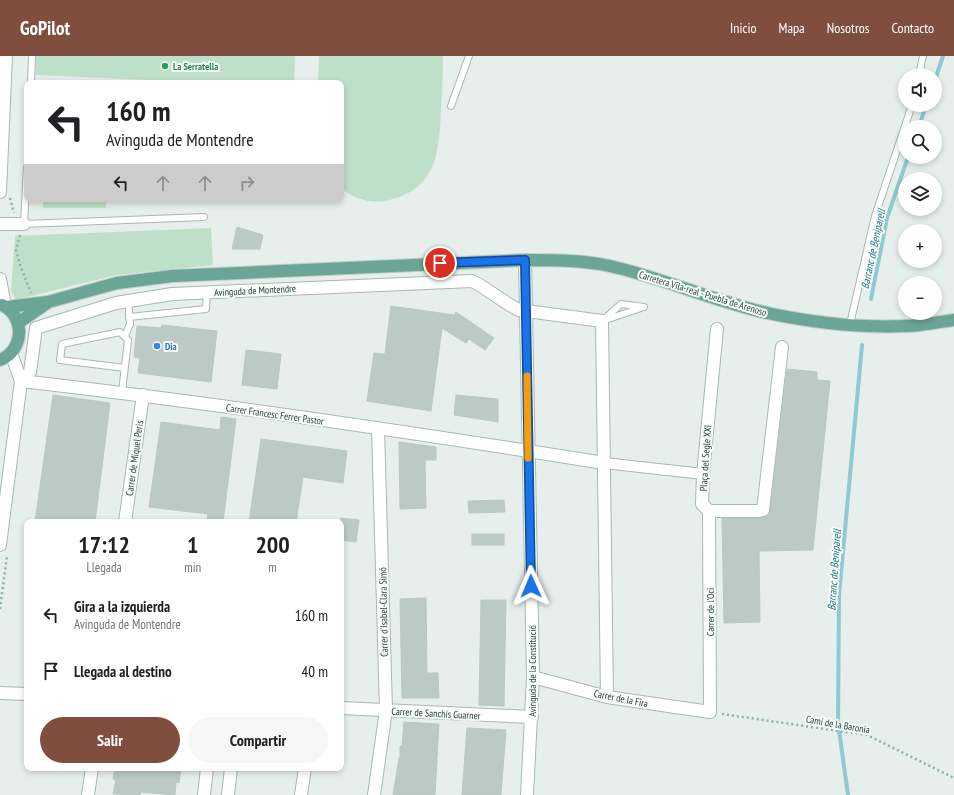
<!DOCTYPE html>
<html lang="es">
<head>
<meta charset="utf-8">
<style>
	:root { --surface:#fff; --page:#f6f6f6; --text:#202124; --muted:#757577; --accent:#7f4e3f }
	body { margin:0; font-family:"PT Sans Narrow",sans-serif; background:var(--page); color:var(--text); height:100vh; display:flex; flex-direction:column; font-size:15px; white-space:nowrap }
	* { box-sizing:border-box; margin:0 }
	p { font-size:13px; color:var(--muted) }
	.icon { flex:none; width:22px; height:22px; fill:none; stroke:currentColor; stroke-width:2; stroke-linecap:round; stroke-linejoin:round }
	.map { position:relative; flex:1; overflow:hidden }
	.sheet { position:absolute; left:24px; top:463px; width:320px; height:252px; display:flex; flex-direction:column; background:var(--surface); border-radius:8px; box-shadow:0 2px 6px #0003 }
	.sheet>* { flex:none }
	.top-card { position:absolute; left:24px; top:24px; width:320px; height:122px; border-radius:8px; box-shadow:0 2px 6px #0003; background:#fff; color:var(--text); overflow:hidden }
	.fabs { position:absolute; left:898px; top:12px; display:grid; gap:8px }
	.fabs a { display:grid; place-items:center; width:44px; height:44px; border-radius:50%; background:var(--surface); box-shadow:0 2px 6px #0003; font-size:20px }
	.pin { position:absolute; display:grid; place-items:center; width:34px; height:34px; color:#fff; margin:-17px; border:2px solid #fff; border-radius:50%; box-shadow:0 1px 4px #0007 }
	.me { position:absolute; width:44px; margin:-22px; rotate:359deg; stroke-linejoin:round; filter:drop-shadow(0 0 3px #0008) }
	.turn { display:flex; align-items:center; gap:14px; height:84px; padding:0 16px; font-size:18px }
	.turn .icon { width:52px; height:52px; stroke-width:2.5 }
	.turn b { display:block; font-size:28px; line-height:34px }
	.lanes { display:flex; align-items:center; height:38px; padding:0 16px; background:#0003; justify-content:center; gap:20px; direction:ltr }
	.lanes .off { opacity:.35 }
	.eta { display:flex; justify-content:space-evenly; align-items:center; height:68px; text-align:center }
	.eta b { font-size:24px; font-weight:800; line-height:28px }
	.action { display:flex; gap:8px; margin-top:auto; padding:8px 16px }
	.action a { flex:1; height:46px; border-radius:24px; background:var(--accent); color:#fff; font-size:16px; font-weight:800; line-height:46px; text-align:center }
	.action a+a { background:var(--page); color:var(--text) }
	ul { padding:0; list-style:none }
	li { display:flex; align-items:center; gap:12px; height:56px; padding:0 16px }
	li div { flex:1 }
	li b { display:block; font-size:15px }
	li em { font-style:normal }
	header { display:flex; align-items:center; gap:24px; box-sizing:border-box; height:56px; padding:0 20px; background:var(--accent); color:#fff }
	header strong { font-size:19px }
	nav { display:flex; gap:22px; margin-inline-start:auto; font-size:14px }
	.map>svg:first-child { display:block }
</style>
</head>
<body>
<header>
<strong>GoPilot</strong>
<nav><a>Inicio</a><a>Mapa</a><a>Nosotros</a><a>Contacto</a></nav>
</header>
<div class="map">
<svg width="954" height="739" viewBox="0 0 954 739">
	<rect width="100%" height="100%" fill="#e6efeb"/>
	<!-- green -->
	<g fill="#bfe0c8">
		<path d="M36 0H295L294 27H219L36 19Z"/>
		<path d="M319 0H443C443 18 442 37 441 55 439 96 437 133 389 144 372 148 355 144 341 132V27H318Z"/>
		<rect x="43" y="143" width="63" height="9"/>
		<path d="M211 172 213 209 116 219 16 244 11 235 15 180Z"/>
	</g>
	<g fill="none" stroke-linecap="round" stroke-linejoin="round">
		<!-- stream -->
		<g stroke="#8ec9d4" stroke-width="4">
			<path d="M935 24 943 0"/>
			<path d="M919 71 926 49"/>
			<path d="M871 243 887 162 908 101"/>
			<path d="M848 739 838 667 839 539 862 289"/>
		</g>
	</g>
	<!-- building -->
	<g fill="#bbcac4" stroke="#b8c9c2">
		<path d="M237 171 263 179 260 193H232Z"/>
		<path d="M391 250 454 259 456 256 494 282 485 294 469 283 466 287 442 272 431 355 367 345 374 297 385 298Z"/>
		<path d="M162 269 217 275 211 326 138 317 140 302 134 301 137 270 161 272Z"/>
		<path d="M246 294 281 298 277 333 242 329Z"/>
		<path d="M787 313 817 316V324L830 325 813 494 759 495 760 566 724 567 722 462H759L768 460 770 455Z"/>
		<path d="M53 339 110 347 95 466H35Z"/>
		<path d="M456 339 498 343V366L454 359Z"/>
		<path d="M221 361 236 363 223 466H207L208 458 149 451 161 366 220 374Z"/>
		<path d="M261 383 347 395 343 427 303 421 296 466H249Z"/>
		<path d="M399 386 436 391V404H425L426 452 400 453Z"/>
		<path d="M504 444 505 456 469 457 468 445Z"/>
		<path d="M341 462 359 464 356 486 341 484Z"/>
		<rect x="472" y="478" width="32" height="11"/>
		<path d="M426 542 427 617H438L439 642H402L400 543Z"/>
		<path d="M481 544H506L504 650 479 649Z"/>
		<path d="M404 666 439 668 435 739H393L399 702H400V690H402Z"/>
		<path d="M467 672 506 674 501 739H462Z"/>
		<path d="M115 712H181L179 727 176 726 175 739 141 736 140 739 113 738 116 724 113 723Z"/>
	</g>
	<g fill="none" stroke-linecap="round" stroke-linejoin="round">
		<!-- service casing -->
		<g stroke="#a8b8b2" stroke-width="8">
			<g id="service">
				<path d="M919 19 923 0"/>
				<path d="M31 27 32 0"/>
				<path d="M451 50 469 0"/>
				<path d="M27 111 24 168 204 161"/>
				<path d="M621 248 644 251 602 265Z"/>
				<path d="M129 261 206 253 207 237"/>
				<path d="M850 268 875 160 912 49"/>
				<path d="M125 280 130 268 128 244"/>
				<path d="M122 336 128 284 120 276 62 288 60 304 125 312"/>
			</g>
		</g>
		<!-- pedestrian casing -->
		<g stroke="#a8b8b2" stroke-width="12">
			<path id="pedestrian" d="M604 407 703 418"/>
		</g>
		<!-- minor casing -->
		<g stroke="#a8b8b2" stroke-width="14">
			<g id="minor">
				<path d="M0 168H24"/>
				<path d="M717 273 703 418 702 448 709 455H759L763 454 782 291"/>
				<path d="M21 325 30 316 36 272 116 247 172 238 472 225C489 233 502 246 519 254L602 265 607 641"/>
				<path d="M21 325C216 347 410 376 604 407"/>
				<path d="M125 466 143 339"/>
				<path d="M533 621 607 641 710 656 709 455"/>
				<path d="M0 637 27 638"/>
				<path d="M341 652 532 661"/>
				<path d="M88 739 92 712"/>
				<path d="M204 739 207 712"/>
				<path d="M228 739 231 712"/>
				<path d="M301 739 305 712"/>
				<path d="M374 739 386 654 378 373"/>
			</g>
		</g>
		<!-- tertiary casing -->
		<g stroke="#a8b8b2" stroke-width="14">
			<g id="tertiary">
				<path d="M0 136 6 0"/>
				<path d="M0 223 5 250"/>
				<path d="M0 489 21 325 11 297"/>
			</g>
		</g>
		<!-- secondary casing -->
		<g stroke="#a4bbb3" stroke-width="14">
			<path id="secondary" d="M525 204 533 621 527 739"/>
		</g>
		<!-- primary casing -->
		<g stroke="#c2cac8" stroke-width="14">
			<g id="primary">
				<path d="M7 251 48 246 117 227 172 220 525 204C553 204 582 204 610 210 663 222 713 245 767 257 810 266 861 272 906 270 922 270 938 266 954 264"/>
				<path d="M18 267 47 247"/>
				<path d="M0 304C24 295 26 260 2 249"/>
			</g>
		</g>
		<!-- path -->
		<g stroke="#86b3a5" stroke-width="2.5" stroke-dasharray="2 3" stroke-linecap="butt">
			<path d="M10 142 14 157"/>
			<path d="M20 179 16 194 20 209 31 237"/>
			<path d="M0 553 7 500"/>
			<path d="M722 658 867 679 954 722"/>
		</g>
		<!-- service -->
		<use href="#service" stroke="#fff" stroke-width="6"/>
		<!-- pedestrian -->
		<use href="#pedestrian" stroke="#fff" stroke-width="10"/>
		<!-- minor -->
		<use href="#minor" stroke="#fff" stroke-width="12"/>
		<!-- tertiary -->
		<use href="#tertiary" stroke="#fff" stroke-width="12"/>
		<!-- secondary -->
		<use href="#secondary" stroke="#fff" stroke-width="12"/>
		<!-- primary -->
		<use href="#primary" stroke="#6aa596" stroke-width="12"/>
	</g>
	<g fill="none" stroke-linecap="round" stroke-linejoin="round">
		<!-- route casing -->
		<g stroke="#114b97" stroke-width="10">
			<path id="route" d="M440 207 525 204 531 530"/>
		</g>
		<!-- route -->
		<use href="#route" stroke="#1a73e8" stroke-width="7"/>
		<!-- slow -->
		<path stroke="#f59e0b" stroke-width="7" d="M527 320 528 402"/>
	</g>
	<!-- markers -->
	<circle fill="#2e9e5b" stroke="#f7fbf9" stroke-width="1.5" cx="165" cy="10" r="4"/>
	<circle fill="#3f7fe0" stroke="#f7fbf9" stroke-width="1.5" cx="157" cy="290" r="4"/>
	<g text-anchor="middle" stroke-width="4" stroke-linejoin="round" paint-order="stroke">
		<!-- leisure labels -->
		<g font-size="10" font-weight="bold" fill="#27864d" stroke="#f7fbf9" text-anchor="start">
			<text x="173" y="14">La Serratella</text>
		</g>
		<!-- street labels -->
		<g font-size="10" fill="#24423a" stroke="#f7fbf9">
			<text transform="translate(255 234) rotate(-3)" y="4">Avinguda de Montendre</text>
			<text transform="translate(703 237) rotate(17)" y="4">Carretera Vila-real - Puebla de Arenoso</text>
			<text transform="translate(275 358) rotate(8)" y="4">Carrer Francesc Ferrer Pastor</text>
			<text transform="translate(134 402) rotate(-82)" y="4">Carrer de Miquel Peris</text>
			<text transform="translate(705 402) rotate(-86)" y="4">Plaça del Segle XXI</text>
			<text transform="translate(383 556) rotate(-91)" y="4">Carrer d'Isabel-Clara Simó</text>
			<text transform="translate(710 556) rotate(-90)" y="4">Carrer de l'Oci</text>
			<text transform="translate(532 615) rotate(-90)" y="4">Avinguda de la Constitució</text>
			<text transform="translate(621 642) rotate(11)" y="4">Carrer de la Fira</text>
			<text transform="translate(436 657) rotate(3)" y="4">Carrer de Sanchis Guarner</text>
			<text transform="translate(838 668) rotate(10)" y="4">Camí de la Baronia</text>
		</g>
		<!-- shop labels -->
		<g font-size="10" font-weight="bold" fill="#366cbe" stroke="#f7fbf9" text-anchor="start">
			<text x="165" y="294">Dia</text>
		</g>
		<!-- water labels -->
		<g font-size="11" font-style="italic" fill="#1c6f80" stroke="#f7fbf9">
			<text transform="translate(873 193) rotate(-78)" y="4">Barranc de Beniparell</text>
			<text transform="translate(834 514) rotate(-86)" y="4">Barranc de Beniparell</text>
		</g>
	</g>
</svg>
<div class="fabs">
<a><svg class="icon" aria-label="sound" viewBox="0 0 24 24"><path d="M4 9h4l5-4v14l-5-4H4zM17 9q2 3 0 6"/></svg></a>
<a><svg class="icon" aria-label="search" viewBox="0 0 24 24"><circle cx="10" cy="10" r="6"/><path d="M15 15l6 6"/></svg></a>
<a><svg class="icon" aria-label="layers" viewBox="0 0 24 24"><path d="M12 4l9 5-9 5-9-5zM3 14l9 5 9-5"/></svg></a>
<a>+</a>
<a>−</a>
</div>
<div class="pin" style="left:440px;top:207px;background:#d93025"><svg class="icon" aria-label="arrive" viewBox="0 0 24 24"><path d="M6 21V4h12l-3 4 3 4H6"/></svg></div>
<svg class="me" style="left:531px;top:530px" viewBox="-20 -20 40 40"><path d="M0-17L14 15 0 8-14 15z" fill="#1a73e8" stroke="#fff" stroke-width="4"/></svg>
<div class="top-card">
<div class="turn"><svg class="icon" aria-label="left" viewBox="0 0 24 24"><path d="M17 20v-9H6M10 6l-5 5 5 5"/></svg><div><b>160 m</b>Avinguda de Montendre</div></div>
<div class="lanes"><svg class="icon" aria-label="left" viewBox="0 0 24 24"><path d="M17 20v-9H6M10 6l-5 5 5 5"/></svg><svg class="icon off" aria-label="ahead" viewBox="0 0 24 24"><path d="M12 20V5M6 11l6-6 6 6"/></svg><svg class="icon off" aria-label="ahead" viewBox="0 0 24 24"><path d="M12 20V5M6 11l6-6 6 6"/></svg><svg class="icon off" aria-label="right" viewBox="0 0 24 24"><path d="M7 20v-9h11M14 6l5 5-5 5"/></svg></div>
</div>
<section class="sheet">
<div class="eta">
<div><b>17:12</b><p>Llegada</p></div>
<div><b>1</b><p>min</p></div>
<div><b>200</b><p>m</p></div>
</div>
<ul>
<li><svg class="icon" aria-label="left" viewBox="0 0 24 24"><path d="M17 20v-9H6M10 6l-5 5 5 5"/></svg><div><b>Gira a la izquierda</b><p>Avinguda de Montendre</p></div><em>160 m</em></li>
<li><svg class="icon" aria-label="arrive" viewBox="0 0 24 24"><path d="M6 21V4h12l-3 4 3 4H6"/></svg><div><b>Llegada al destino</b></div><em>40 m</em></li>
</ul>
<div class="action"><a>Salir</a><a>Compartir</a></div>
</section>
</div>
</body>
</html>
